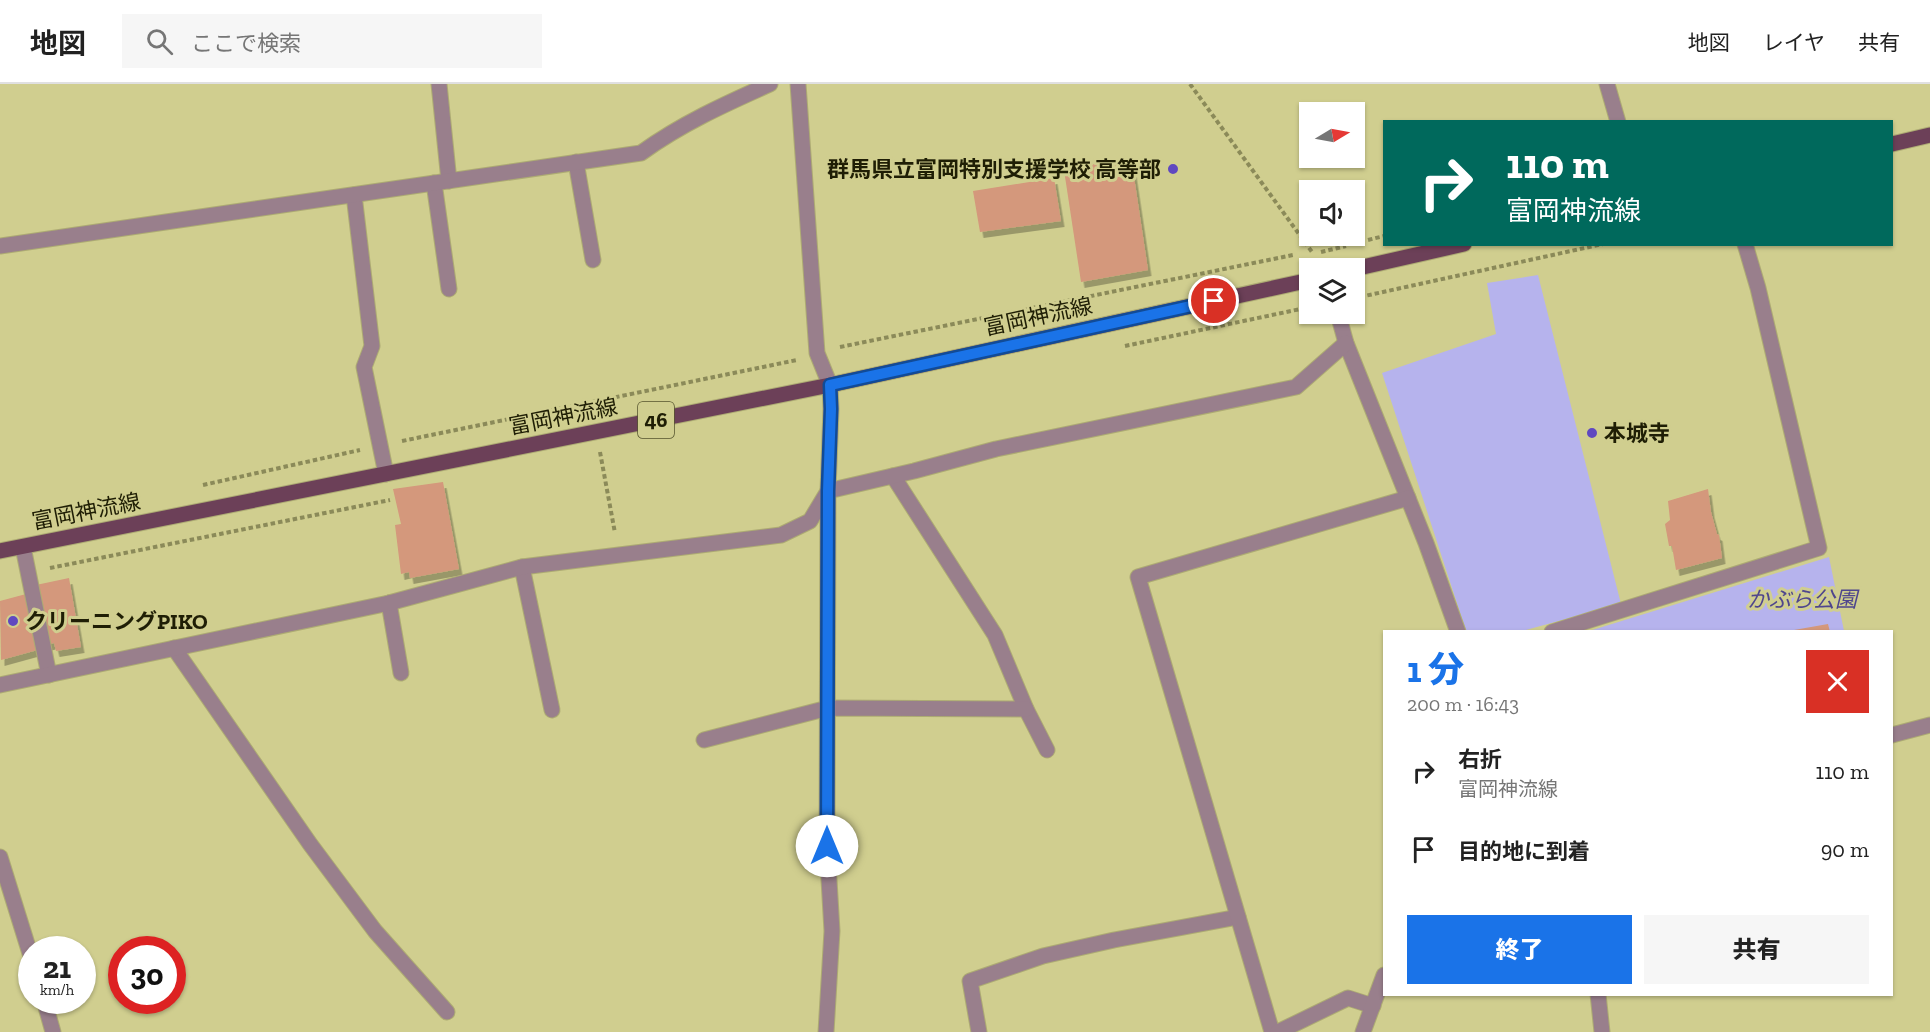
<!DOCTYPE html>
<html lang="ja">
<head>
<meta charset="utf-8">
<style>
	:root { --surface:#fff; --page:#f6f6f6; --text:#222; --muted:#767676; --line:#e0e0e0; --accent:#1a73e8 }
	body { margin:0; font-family:"Zilla Slab","Noto Sans JP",serif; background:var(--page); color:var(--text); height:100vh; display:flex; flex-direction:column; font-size:22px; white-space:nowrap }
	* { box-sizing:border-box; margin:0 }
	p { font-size:20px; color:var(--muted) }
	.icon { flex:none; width:33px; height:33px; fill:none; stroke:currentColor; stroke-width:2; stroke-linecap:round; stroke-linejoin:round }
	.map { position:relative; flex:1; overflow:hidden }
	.panel { position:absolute; left:1383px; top:546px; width:510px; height:366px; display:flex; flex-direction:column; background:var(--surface); border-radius:0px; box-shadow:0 2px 4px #0004 }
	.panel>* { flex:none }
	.banner { position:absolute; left:1383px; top:36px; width:510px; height:126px; border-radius:0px; box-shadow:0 2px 4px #0004; background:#00695c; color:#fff; overflow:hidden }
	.needle { width:39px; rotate:80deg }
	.controls { position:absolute; left:1299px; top:18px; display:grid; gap:12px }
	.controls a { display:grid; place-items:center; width:66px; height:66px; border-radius:0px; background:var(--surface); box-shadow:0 2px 4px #0004; font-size:30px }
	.speed { position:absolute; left:18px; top:852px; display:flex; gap:12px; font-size:30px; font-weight:700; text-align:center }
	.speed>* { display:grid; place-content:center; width:78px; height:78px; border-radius:50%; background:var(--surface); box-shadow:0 2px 4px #0004; line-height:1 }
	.speed small { font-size:15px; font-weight:400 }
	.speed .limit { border:9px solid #d22; background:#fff; color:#111 }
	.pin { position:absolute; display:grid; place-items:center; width:51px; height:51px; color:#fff; margin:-26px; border:3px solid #fff; border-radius:50%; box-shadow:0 2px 6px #0007 }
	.me { position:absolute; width:66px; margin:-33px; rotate:0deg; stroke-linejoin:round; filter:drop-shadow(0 0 4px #0008) }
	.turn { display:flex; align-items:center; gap:21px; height:126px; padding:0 24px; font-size:27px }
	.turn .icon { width:78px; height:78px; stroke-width:2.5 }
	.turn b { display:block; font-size:42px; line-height:51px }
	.round { display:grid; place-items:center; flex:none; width:63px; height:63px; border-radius:0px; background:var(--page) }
	.overview { display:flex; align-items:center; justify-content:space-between; height:102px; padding:0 24px }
	h1 { font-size:36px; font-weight:800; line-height:45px; color:var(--accent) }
	.cta { display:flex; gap:12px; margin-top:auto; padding:12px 24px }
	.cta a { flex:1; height:69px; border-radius:0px; background:var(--accent); color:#fff; font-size:24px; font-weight:800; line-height:69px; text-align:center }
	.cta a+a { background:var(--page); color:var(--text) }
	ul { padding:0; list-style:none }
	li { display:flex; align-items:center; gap:18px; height:78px; padding:0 24px }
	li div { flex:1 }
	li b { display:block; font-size:22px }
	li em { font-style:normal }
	header { display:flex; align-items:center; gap:36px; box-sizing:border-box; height:84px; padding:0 30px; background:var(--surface); border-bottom:2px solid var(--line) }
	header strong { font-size:28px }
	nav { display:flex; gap:33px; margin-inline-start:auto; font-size:21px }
	.search { width:420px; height:54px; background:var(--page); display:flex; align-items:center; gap:15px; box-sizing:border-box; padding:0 21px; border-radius:0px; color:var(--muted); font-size:22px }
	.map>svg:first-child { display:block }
</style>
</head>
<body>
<header>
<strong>地図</strong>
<div class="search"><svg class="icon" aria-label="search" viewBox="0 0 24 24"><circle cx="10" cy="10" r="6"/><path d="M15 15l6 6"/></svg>ここで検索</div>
<nav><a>地図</a><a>レイヤ</a><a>共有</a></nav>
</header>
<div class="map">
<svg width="1930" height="948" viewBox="0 0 1930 948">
	<defs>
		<filter id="shadow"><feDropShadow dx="3.5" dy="6" stdDeviation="0" flood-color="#0004"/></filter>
	</defs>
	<rect width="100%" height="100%" fill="#d0ce8f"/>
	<!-- green -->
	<g fill="#b6b3ed">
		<path d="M1538 191 1621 520 1522 547H1466L1382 289 1496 250 1487 199Z"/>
		<path d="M1829 473 1844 547 1586 548Z"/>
	</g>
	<!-- building -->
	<g fill="#d4987b" filter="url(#shadow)">
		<path d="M1131 73 1148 186 1081 198 1064 86Z"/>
		<path d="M1054 94 1061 137 980 148 973 107Z"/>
		<path d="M443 398 459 485 410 494 409 488 401 490 395 441 401 440 393 405Z"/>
		<path d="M1708 405 1711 428 1717 450 1719 451 1722 474 1676 486 1672 462H1669L1665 440 1670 436 1668 417Z"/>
		<path d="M69 494 81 563 56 567 54 559 46 561 36 501Z"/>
		<path d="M26 510 41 565 1 576 0 517Z"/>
		<path d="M1828 540 1830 548H1794V546Z"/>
	</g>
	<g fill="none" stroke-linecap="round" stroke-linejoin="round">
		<!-- service casing -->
		<g stroke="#adab73" stroke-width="17">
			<g id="service">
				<path d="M576 78 593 176"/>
				<path d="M23 463 49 591"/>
			</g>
		</g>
		<!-- minor casing -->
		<g stroke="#adab73" stroke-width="17">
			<g id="minor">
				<path d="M439 0 449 97"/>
				<path d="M798 0 817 269 830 301 831 325 828 407 827 762 832 847 826 948"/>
				<path d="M1607 0 1618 38"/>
				<path d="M434 99 449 205"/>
				<path d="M354 111 372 262 364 283 386 390"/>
				<path d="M0 162 641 69C681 40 725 20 770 0"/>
				<path d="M1338 230 1346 259 1426 459 1458 548"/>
				<path d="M893 392 995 551 1026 625 1047 666"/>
				<path d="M522 483 552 626"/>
				<path d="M389 519 401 589"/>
				<path d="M1552 548 1819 464 1758 204 1745 160"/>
				<path d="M174 564 310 760 375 847 447 928"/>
				<path d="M0 601 389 519 522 483 781 451 810 437 828 407 914 387 996 365 1296 303 1346 259"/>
				<path d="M1892 651 1930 641"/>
				<path d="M704 656 828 624 1026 625"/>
				<path d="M1598 910 1602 948"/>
				<path d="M979 948 970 897 1043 872 1114 856 1238 833"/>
				<path d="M1272 948 1138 493 1408 414"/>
				<path d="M1278 948 1348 914 1373 922"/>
				<path d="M1363 948 1384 891"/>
			</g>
		</g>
		<!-- tertiary casing -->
		<g stroke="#adab73" stroke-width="17">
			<g id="tertiary">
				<path d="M0 773 32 876"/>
				<path d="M44 916 53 948"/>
			</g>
		</g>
		<!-- primary casing -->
		<g stroke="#adab73" stroke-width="17">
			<g id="primary">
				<path d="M1892 60 1930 51"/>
				<path d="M1354 185 1464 160"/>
				<path d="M0 467 830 301 1310 196"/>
			</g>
		</g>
		<!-- path -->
		<g stroke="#8b8a59" stroke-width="4" stroke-dasharray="4.5 3" stroke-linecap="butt">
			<path d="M1190 0 1312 168"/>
			<path d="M1368 156 1384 152"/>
			<path d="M1321 168 1346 162"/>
			<path d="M1360 213 1603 160"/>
			<path d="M1125 262 1310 223"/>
			<path d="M840 263 1293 171"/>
			<path d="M402 357 797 276"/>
			<path d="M600 368 615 449"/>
			<path d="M203 401 360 366"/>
			<path d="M50 484 390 416"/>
		</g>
		<!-- service -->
		<use href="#service" stroke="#997f8c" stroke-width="15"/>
		<!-- minor -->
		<use href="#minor" stroke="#997f8c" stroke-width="15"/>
		<!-- tertiary -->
		<use href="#tertiary" stroke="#997f8c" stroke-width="15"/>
		<!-- primary -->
		<use href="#primary" stroke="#6c4058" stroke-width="15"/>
	</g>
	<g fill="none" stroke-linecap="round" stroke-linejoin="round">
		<!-- route casing -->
		<g stroke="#114b97" stroke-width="15">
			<path id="route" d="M827 762 828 407 831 325 830 301 1214 217"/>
		</g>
		<!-- route -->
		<use href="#route" stroke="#1a73e8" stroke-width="10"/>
	</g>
	<!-- markers -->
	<g fill="#5f48c0" stroke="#d0ce8f" stroke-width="2">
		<circle cx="1173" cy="85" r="6"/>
		<circle cx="1592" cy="349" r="6"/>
		<circle cx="13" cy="537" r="6"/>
	</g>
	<g text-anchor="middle" stroke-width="6" stroke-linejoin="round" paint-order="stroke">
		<!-- shield labels -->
		<rect fill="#d0ce8f" stroke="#54532e" stroke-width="1.5" x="638" y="318" width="36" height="36" rx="4.5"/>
		<g font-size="21" font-weight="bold" fill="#1f1e05">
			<text x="656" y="343">46</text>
		</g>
		<!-- poi labels -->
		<g font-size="22" font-weight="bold" fill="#1f1e05" stroke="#d0ce8f" text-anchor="start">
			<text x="1161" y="93" text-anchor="end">群馬県立富岡特別支援学校 高等部</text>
			<text x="1604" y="357">本城寺</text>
			<text x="25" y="545">クリーニングPIKO</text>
		</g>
		<!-- street labels -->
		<g font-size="22" fill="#1f1e05" stroke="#d0ce8f">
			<text transform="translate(1038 232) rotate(-12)" y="8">富岡神流線</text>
			<text transform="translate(563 332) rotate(-11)" y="8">富岡神流線</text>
			<text transform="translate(86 427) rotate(-11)" y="8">富岡神流線</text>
		</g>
		<!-- park labels -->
		<g font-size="22" font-style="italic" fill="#4f468d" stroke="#d0ce8f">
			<text x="1802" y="523">かぶら公園</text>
		</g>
	</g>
</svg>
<div class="controls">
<a><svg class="needle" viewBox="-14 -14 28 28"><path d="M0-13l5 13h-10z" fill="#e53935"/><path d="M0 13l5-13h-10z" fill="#767676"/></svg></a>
<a><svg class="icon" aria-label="sound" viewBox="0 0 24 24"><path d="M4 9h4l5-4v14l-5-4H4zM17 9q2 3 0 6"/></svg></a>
<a><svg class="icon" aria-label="layers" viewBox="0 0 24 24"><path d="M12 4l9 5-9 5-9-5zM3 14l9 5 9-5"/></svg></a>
</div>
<div class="speed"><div>21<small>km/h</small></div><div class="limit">30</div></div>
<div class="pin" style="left:1214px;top:217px;background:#d93025"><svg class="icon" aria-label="arrive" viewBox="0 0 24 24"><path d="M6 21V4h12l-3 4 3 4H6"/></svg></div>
<svg class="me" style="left:827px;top:762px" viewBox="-20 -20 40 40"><circle r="19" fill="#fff"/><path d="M0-13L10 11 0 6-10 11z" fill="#1a73e8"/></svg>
<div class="banner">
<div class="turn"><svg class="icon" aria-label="right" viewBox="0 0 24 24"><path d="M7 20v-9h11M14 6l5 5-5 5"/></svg><div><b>110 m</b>富岡神流線</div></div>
</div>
<section class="panel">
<div class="overview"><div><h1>1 分</h1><p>200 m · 16:43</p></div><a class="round" style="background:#d93025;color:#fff"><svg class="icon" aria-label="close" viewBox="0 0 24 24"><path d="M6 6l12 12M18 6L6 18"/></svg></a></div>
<ul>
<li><svg class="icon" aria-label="right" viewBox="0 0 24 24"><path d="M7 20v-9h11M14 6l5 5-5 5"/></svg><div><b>右折</b><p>富岡神流線</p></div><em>110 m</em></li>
<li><svg class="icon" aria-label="arrive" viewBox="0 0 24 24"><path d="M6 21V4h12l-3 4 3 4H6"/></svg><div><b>目的地に到着</b></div><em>90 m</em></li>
</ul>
<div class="cta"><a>終了</a><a>共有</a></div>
</section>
</div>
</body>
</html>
